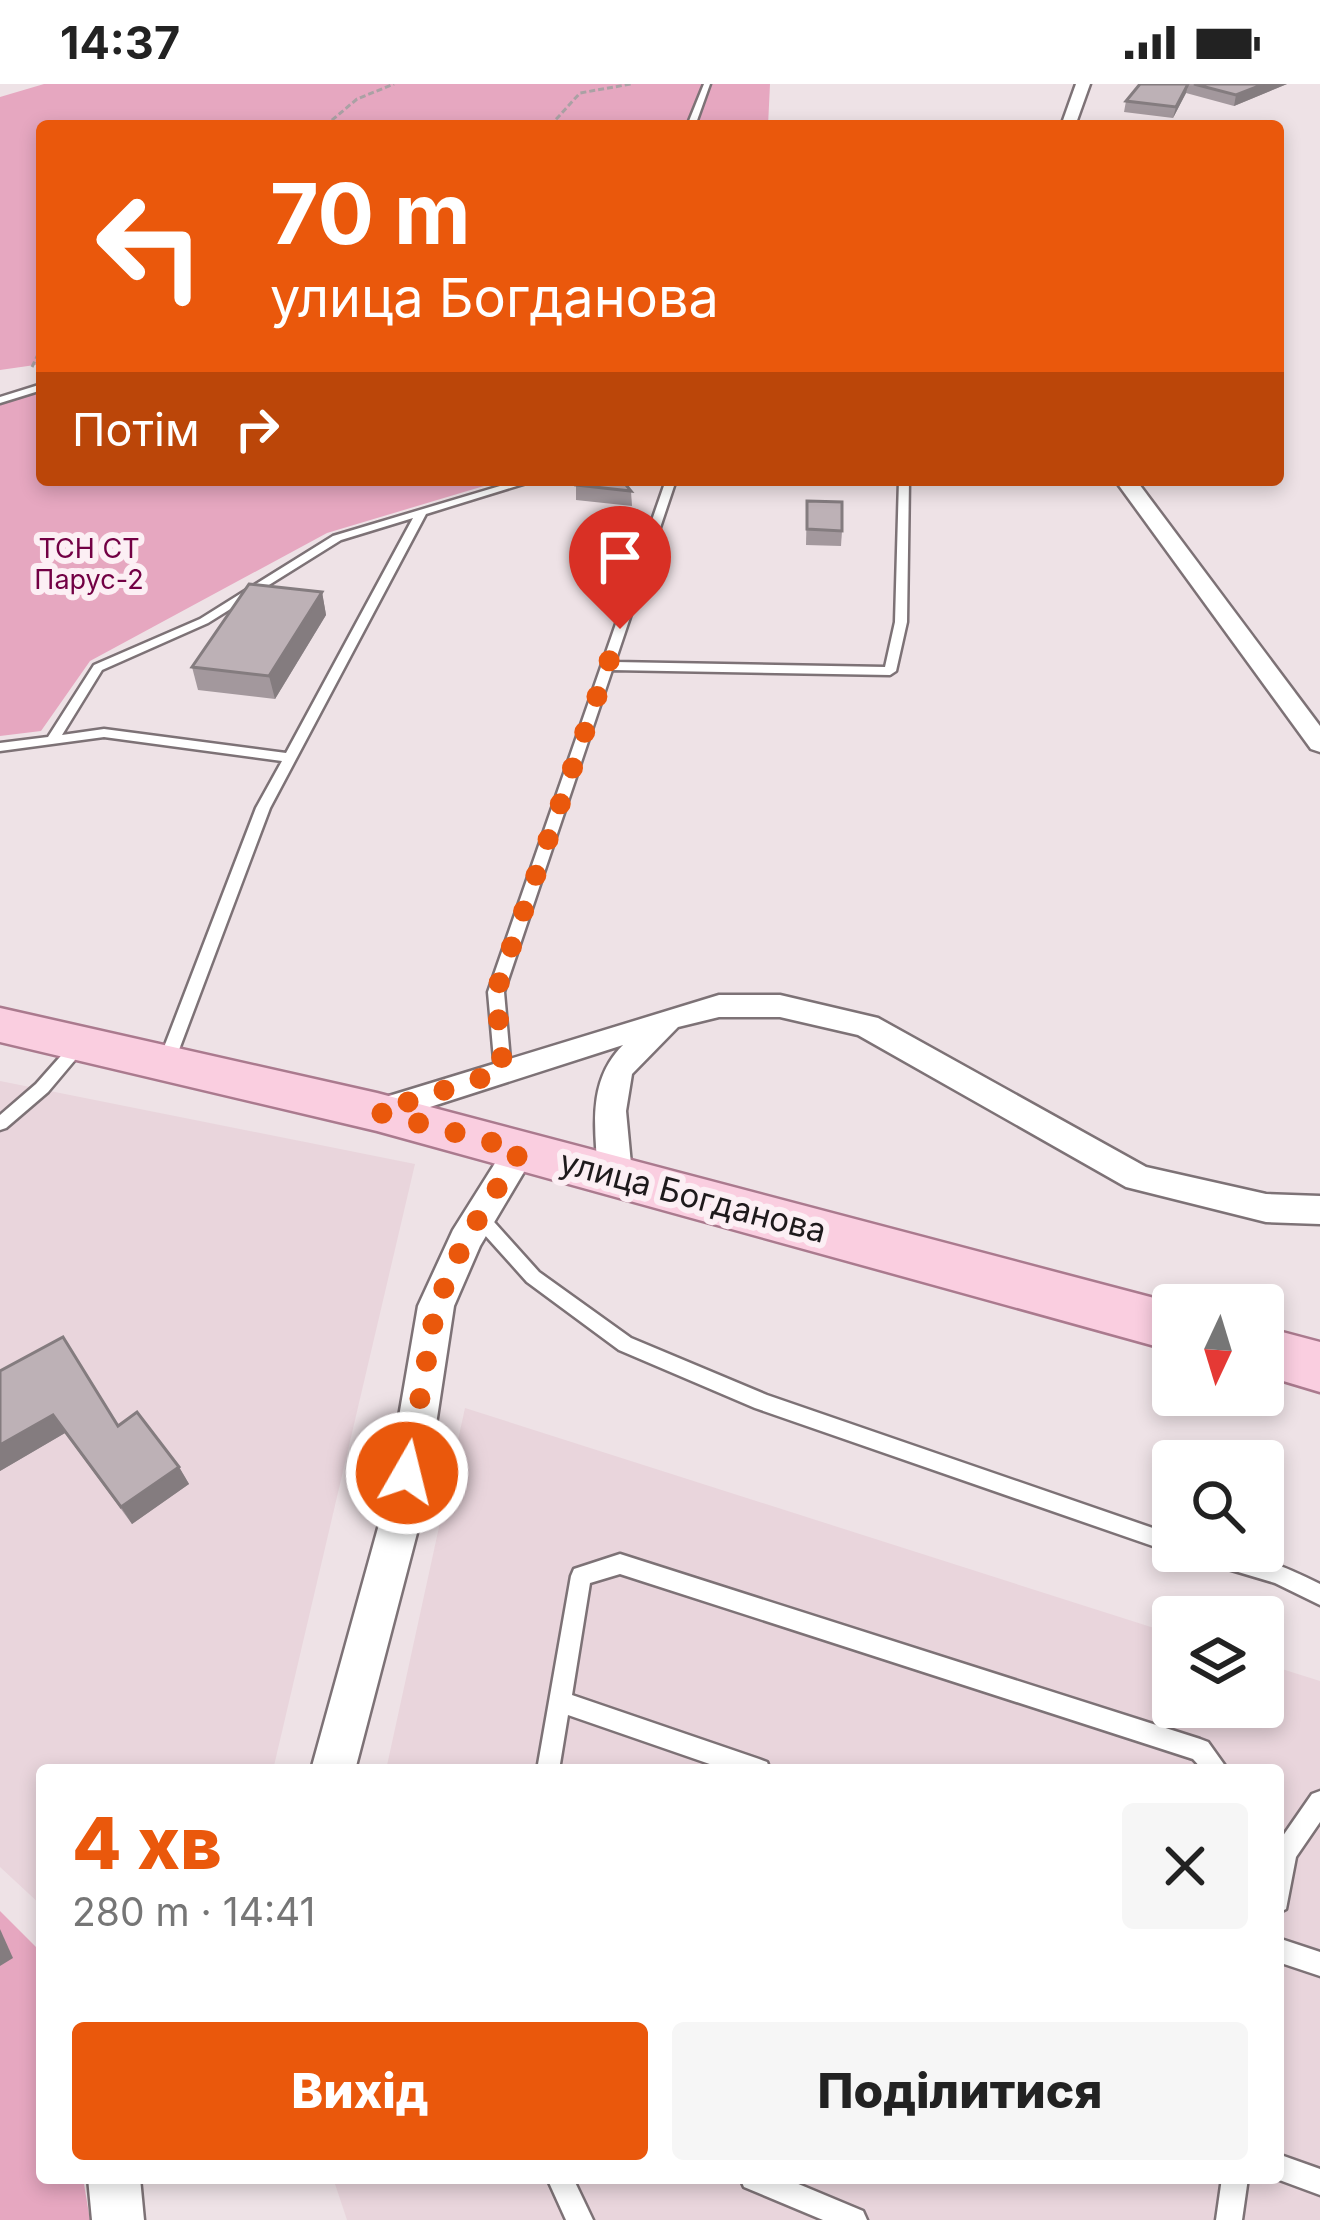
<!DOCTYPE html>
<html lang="uk">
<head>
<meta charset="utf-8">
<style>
	:root { --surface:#fff; --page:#f6f6f6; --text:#222; --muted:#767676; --accent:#ea580c }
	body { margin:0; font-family:Inter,sans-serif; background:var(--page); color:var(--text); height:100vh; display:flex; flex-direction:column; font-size:45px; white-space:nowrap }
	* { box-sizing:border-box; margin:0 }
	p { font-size:39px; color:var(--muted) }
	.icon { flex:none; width:66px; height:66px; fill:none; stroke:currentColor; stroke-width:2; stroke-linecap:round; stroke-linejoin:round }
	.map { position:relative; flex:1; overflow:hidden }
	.side { position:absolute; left:36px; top:1680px; width:1248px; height:420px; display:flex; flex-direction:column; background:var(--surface); border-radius:12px; box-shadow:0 6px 18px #0003 }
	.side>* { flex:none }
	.hud { position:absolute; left:36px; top:36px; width:1248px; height:366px; border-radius:12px; box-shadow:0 6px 18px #0003; background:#ea580c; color:#fff; overflow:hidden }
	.needle { width:78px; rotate:184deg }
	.buttons { position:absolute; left:1152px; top:1200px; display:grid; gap:24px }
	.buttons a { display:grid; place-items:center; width:132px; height:132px; border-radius:12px; background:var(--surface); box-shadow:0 6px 18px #0003; font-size:60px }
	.pin { position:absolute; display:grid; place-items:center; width:102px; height:102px; color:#fff; margin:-123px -51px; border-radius:50% 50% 50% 0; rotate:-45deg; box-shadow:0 0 12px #0007 }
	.pin .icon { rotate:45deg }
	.me { position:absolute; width:132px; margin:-66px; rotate:8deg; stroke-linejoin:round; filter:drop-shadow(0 0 9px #0008) }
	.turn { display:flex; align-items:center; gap:42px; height:252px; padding:0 36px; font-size:54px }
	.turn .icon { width:156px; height:156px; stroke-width:2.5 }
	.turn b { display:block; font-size:84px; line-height:102px }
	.then { display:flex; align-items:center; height:114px; padding:0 36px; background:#0003; gap:24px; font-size:45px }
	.round { display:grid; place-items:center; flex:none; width:126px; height:126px; border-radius:12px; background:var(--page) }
	.headline { display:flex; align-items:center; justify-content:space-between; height:204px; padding:0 36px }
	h1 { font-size:72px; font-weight:800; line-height:90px; color:var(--accent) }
	.cta { display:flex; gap:24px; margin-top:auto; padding:24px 36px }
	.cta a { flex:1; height:138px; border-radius:12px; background:var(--accent); color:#fff; font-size:48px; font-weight:800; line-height:138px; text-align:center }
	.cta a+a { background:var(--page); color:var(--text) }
	.status { display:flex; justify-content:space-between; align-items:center; height:84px; padding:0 60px; background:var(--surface); direction:ltr }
	.status svg { height:33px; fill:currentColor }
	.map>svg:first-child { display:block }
</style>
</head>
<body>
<div class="status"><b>14:37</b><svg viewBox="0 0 49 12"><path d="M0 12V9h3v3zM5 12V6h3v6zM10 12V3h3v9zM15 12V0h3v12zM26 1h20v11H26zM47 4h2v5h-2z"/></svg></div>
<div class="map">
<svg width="1320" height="2136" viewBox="0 0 1320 2136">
	<rect width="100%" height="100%" fill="#eee2e6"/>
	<!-- built -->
	<g fill="#e9d5dc">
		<path d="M0 997 415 1080 273 1686H42V1822L0 1783Z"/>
		<path d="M465 1324 1173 1550V1623H1263V1579L1320 1597V2136H347L333 2094H1278V1686H386Z"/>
	</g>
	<!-- green -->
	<g fill="#e6a7c0">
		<path d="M44 0H770L768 42H42V280L0 286V13Z"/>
		<path d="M42 304V396H504L327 449 90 577 41 647 0 652V318Z"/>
		<path d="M0 1827 42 1869V2094H83L90 2136H0Z"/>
	</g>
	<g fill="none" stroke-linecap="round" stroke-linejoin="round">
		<!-- service casing -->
		<g stroke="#7d7276" stroke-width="5">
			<g id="service">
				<path d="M704 0H710L695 42H687Z"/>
				<path d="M42 300V306L0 319V313Z"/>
				<path d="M520 396H536L426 430 270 724 174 979 172 983H160L158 979 256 724 282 677 104 653 0 667V659L48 653 94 581 200 535 333 452ZM413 434 286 669 104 645 62 651 102 586 208 539 341 456Z"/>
				<path d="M666 396H676L615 578 885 583 895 538 899 396H909L907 538 896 587 890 591 612 586 504 908 511 987 503 993 495 987 488 908Z"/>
				<path d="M80 954 88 960 85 964 48 1008 6 1044 0 1046V1031L36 1000 75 956Z"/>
				<path d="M480 1127 486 1129 539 1188 631 1254 767 1311 1173 1451V1467H1179L1173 1469 755 1324 619 1266 527 1198 474 1139 471 1134 474 1129Z"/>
				<path d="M1188 1467C1244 1467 1270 1475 1320 1500V1521L1275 1499 1191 1474Z"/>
				<path d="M620 1470 1200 1655 1208 1658 1228 1686H1203L1193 1675 620 1490 590 1499 572 1611 759 1675 767 1678 770 1686H727L568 1631 559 1686H537L571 1492 574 1485Z"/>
				<path d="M1320 1707V1738L1296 1773 1286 1825 1278 1829V1759L1312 1710Z"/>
				<path d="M1278 1854 1320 1868V1892L1278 1878Z"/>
				<path d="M1278 2070 1320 2085V2111L1274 2094H1278Z"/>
				<path d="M547 2094H573L593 2136H566Z"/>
				<path d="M740 2094H784L863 2127 867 2136H823L744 2103Z"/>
				<path d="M1222 2094H1248L1242 2136H1216Z"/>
			</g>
		</g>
		<!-- minor casing -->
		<g stroke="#7d7276" stroke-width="5">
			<g id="minor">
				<path d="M1076 0H1090L1075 42H1061Z"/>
				<path d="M1115 396H1136L1320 642V668L1311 665Z"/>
				<path d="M719 911H780L878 934 1146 1083 1266 1110 1320 1112V1140L1266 1138 1126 1103 858 951 780 933H719L678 943 632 990 626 1027 632 1091 627 1100H603L598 1091C595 1043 587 997 623 961L377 1040 361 1028 366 1019Z"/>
				<path d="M521 1053 533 1057 537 1066 480 1162 454 1222 423 1426 355 1686H311L383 1426 418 1222 453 1146 509 1057Z"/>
				<path d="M88 2094H140L144 2136H92Z"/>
			</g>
		</g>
		<!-- primary casing -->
		<g stroke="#aa7a8e" stroke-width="5">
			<g id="primary">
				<path d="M0 924 377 1009 1173 1219 1178 1221H1173V1267L377 1047 0 958Z"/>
				<path d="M1263 1243 1320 1258V1308L1263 1291Z"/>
			</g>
		</g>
		<!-- path -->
		<g stroke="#aaa1a4" stroke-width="3" stroke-dasharray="6 3" stroke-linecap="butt">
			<path d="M325 42 357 15 394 0"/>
			<path d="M550 42 580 9 631 0"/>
			<path d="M32 283 42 262"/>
		</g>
		<!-- service -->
		<use href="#service" fill="#fff" fill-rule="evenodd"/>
		<!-- minor -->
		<use href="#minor" fill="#fff" fill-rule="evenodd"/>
		<!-- primary -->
		<use href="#primary" fill="#facee0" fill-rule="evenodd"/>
	</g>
	<!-- wall -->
	<g fill="#a3989d">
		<path d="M1140 0H1287L1234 22 1186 9 1173 34 1124 28 1126 17Z"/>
		<path d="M576 401 631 407 632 422 576 416Z"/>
		<path d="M807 417 842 447 841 462 806 461Z"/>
		<path d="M322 508 326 531 275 615 198 606 192 583Z"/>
		<path d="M0 1287 118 1342 179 1383 189 1400 132 1440 65 1349 0 1387Z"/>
	</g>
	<!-- shaded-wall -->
	<g fill="#847c7f">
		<path d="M1188 0 1186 9 1173 34 1176 23Z"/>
		<path d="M1264 0H1287L1234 22 1236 11Z"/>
		<path d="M322 508 326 531 275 615 269 592Z"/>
		<path d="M53 1331 65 1349 0 1387V1361Z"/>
		<path d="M179 1383 189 1400 132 1440 121 1423Z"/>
		<path d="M0 1845 13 1874 0 1882Z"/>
	</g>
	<!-- building -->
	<g fill="#bdb1b6" stroke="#847c7f" stroke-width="3">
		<path d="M1140 0H1188L1176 23 1126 17Z"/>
		<path d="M1194 0H1264L1236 11Z"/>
		<path d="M578 396H622L631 407 576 401Z"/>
		<path d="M807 417 842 418V447L807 445Z"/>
		<path d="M249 500 322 508 269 592 192 583Z"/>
		<path d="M63 1253 118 1342 137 1328 179 1383 121 1423 53 1331 0 1361V1287Z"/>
	</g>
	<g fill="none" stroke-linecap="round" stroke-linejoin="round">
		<!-- route -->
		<path stroke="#ea580c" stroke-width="21" stroke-dasharray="0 37.8" d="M407 1389 436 1222 465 1156 521 1066 377 1028 503 987 496 908 620 545"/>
	</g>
	<g text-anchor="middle" stroke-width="12" stroke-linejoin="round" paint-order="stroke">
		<!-- far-park labels -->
		<g font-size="27" fill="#720044" stroke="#fceff4">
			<text x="89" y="474">ТСН СТ<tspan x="89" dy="31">Парус-2</tspan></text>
		</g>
		<!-- street labels -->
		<g font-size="33" fill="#1e1a1c" stroke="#fceff4">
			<text transform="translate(693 1112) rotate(15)" y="12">улица Богданова</text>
		</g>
	</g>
</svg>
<div class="buttons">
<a><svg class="needle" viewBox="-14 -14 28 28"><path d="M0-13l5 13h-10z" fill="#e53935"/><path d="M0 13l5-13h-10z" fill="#767676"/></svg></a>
<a><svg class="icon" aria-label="search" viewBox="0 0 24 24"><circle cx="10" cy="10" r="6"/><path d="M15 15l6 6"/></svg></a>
<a><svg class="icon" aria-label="layers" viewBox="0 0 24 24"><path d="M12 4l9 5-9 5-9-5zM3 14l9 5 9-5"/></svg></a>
</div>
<div class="pin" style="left:620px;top:545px;background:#d93025"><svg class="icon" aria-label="arrive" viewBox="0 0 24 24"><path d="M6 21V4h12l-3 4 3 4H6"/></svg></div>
<svg class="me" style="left:407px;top:1389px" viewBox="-20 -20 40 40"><circle r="17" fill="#ea580c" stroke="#fff" stroke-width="3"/><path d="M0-11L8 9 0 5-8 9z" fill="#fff"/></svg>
<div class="hud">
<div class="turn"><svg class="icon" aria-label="left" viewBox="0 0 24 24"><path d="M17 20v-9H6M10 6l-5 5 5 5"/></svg><div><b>70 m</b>улица Богданова</div></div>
<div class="then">Потім<svg class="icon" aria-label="right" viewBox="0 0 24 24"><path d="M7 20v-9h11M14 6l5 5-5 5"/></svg></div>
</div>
<section class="side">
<div class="headline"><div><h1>4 хв</h1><p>280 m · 14:41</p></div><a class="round"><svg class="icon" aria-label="close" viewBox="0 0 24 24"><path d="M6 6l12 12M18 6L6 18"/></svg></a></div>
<div class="cta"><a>Вихід</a><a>Поділитися</a></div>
</section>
</div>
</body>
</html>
